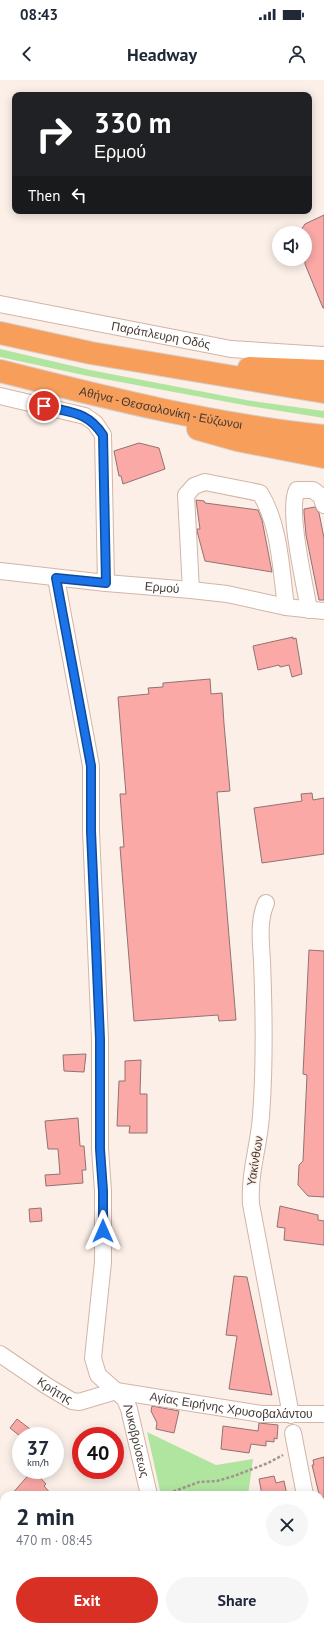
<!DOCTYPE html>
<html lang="en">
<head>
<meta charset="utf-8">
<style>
	:root { --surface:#fff; --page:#f6f6f7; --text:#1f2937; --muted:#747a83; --accent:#d93025 }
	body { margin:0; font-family:"PT Sans",sans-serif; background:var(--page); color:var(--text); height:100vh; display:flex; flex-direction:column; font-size:15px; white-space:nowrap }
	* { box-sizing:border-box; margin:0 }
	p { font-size:13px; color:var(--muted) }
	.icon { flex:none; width:22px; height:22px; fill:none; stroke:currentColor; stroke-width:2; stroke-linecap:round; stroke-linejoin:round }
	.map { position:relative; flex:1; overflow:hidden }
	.side { position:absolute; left:0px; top:1411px; width:324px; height:140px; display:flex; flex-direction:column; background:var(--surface); border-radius:12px 12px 0 0; box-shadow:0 2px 10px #0003 }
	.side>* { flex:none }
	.hud { position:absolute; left:12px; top:12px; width:300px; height:122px; border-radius:8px; box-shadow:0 2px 10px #0003; background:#202124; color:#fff; overflow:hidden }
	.buttons { position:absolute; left:272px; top:146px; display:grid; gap:8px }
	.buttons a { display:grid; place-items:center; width:40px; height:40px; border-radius:50%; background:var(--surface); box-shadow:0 2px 10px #0003; font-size:20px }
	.speed { position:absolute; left:12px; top:1347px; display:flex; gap:8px; font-size:20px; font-weight:700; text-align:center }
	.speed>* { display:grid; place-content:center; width:52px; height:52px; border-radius:50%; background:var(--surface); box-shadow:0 2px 10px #0003; line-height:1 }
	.speed small { font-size:10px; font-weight:400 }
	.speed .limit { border:6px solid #d22; background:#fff; color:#111 }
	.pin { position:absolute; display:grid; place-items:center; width:34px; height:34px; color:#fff; margin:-17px; border:2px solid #fff; border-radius:50%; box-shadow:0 1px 4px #0007 }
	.me { position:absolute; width:44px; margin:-22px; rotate:0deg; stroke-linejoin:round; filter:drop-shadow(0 0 3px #0008) }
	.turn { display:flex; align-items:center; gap:14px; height:84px; padding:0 16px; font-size:18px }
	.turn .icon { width:52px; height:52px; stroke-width:2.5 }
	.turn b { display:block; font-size:28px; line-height:34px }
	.then { display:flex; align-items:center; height:38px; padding:0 16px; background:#0003; gap:8px; font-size:15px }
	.round { display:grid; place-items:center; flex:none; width:42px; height:42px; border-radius:21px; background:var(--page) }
	.head { display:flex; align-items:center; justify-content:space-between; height:68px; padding:0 16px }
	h1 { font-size:24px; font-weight:600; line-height:30px }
	.cta { display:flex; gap:8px; margin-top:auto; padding:8px 16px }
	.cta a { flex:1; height:46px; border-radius:24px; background:var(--accent); color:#fff; font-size:16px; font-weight:600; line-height:46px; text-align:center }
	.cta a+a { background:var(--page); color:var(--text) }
	.status { display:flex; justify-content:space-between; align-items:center; height:28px; padding:0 20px; background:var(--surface); direction:ltr }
	.status svg { height:11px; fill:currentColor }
	header { display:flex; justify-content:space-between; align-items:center; height:52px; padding:0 16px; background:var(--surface); font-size:18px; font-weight:600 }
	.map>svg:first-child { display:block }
</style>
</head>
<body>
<div class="status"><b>08:43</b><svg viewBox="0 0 49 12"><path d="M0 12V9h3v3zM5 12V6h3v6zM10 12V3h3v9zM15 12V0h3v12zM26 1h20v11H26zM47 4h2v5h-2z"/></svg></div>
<header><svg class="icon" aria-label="back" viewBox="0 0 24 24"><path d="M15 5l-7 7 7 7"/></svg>Headway<svg class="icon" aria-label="person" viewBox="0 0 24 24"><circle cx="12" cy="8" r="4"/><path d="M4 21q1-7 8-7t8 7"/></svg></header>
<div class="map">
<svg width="324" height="1551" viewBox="0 0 324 1551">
	<rect width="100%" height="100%" fill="#fbefe8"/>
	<!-- green -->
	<g fill="#b0e5a0">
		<path d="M0 269 90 290 246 320 324 331V338L249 326 88 296 0 277Z"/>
		<path d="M147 1352 216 1385 253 1379 248 1415H161Z"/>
		<path d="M191 1547H282L267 1551H192Z"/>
	</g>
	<!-- building -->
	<g fill="#faa9a7" stroke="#927270">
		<path d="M324 135V228H323L305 184V153H299L305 144Z"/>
		<path d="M139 363 159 368 165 389 123 404 121 396H119L114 371Z"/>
		<path d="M196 420 204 421 205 423 258 430 262 440 272 492 205 481 197 451V449H200Z"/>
		<path d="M315 427 319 433 324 458V520H319L306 455 304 433V429Z"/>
		<path d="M293 557V559L296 558 302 594 292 597 289 585 280 587 279 585 258 590 253 566Z"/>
		<path d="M210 599 211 614 222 613 224 644 230 711 217 712 236 940 219 941 218 935 134 941 120 767H124L120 714H126L118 617 149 614 148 608 163 607V603Z"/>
		<path d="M312 713 313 720 324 718V774L262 783 254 728 302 721 301 714Z"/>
		<path d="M309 870 324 871V1117L308 1116 298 1105 299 1085 303 1081 307 995 303 994Z"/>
		<path d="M86 974 84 992 64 991 63 975Z"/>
		<path d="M141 980 140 1014H147V1053H129L130 1046H117L119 1001H125V981Z"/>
		<path d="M78 1038 80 1066H84L86 1090H82L83 1103 46 1106 45 1095 60 1094 58 1069H48L45 1041Z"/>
		<path d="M280 1126 318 1135V1140L324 1141V1165L284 1160 285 1148 277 1147Z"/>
		<path d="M41 1128 42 1141 30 1142 29 1129Z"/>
		<path d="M234 1196 247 1197 272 1315 229 1309 237 1256 226 1255Z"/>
		<path d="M152 1326 179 1331 174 1353 156 1349 157 1343 151 1331Z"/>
		<path d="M17 1339 39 1356H20L10 1348Z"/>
		<path d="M259 1343 278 1345 277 1359 274 1358V1362L266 1361V1366L251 1364 249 1373 221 1369 223 1346 258 1351Z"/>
		<path d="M324 1377V1417L320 1418 312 1385H314L313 1380Z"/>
		<path d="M33 1390 46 1404 44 1406 52 1415H11Z"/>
		<path d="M274 1396 276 1403 284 1401 287 1415H262L259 1399Z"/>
	</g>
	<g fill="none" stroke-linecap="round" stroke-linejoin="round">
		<!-- minor casing -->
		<g stroke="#d3b5a5" stroke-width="18">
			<g id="minor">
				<path id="s1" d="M0 224 231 269 324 275"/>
				<path d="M0 316 85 336 95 343 103 355 106 503"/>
				<path id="s2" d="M0 491 106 503 191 510 227 514 286 527 324 531"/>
				<path id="s3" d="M56 498 91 686V751L100 959V1069L103 1111V1182L93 1278 98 1295 125 1319 129 1329 149 1415"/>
				<path d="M191 510 186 415 194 406 205 402 260 413C280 445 281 490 286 527"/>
				<path d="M309 530C305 505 287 430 297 410H313L321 416 324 425"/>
				<path d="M266 823C258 841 261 862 262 881 264 932 265 985 261 1036 259 1066 249 1093 251 1124L291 1335"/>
				<path id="s4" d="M0 1274 47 1306 72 1321 79 1322 116 1311 261 1334H324"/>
				<path d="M293 1353 305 1415"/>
				<path d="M0 1475 4 1473"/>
				<path d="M320 1495 324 1516"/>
				<path d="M320 1543 324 1542"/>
				<path d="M180 1547 181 1551"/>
				<path d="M293 1551 307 1547"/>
			</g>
		</g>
		<!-- highway casing -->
		<g stroke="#d3d0ce" stroke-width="24">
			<g id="highway">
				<path d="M0 253 91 273 324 312"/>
				<path d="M249 288 324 291"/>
				<path id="s5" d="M0 291C107 318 214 345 324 356"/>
				<path d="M198 349 237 360 324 377"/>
			</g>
		</g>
		<!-- path -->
		<path stroke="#a0948d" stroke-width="2.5" stroke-dasharray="3 2" stroke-linecap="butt" d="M164 1415 199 1402 217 1401 234 1396 268 1383 283 1375"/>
		<!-- minor -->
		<use href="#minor" stroke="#fff" stroke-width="16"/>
		<!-- highway -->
		<use href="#highway" stroke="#f89e5b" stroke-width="22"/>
	</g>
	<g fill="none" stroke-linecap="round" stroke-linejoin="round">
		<!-- route casing -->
		<g stroke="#114b97" stroke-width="10">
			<path id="route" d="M44 326C71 333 87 331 103 355L106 503 56 498 91 686V751L100 959V1069L103 1111V1151"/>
		</g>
		<!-- route -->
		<use href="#route" stroke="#1a73e8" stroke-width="7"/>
	</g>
	<g text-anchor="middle" stroke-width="3" stroke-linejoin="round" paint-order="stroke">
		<!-- street labels -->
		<g font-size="12" fill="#463a33" stroke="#fbefe8">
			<text dy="4" stroke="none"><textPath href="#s1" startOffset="164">Παράπλευρη Οδός</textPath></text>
			<text dy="4" stroke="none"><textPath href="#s5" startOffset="165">Αθήνα - Θεσσαλονίκη - Εύζωνοι</textPath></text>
			<text dy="4" stroke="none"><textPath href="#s2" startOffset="163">Ερμού</textPath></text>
			<text transform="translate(255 1081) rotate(-81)" y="4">Υακίνθων</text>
			<text dy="4" stroke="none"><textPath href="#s4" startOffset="66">Κρήτης</textPath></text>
			<text dy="4" stroke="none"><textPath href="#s4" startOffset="248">Αγίας Ειρήνης Χρυσοβαλάντου</textPath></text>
			<text dy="4" stroke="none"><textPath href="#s3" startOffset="881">Λυκοβρύσεως</textPath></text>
		</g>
	</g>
</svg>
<div class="buttons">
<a><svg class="icon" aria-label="sound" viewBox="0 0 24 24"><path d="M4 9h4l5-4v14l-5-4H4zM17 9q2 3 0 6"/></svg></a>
</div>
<div class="speed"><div>37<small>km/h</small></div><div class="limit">40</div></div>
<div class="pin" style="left:44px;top:326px;background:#d93025"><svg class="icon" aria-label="arrive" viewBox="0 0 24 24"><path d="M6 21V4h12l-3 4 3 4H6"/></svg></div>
<svg class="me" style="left:103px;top:1151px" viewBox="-20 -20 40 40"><path d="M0-17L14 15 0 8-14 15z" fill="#1a73e8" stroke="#fff" stroke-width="4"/></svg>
<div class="hud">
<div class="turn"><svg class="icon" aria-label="right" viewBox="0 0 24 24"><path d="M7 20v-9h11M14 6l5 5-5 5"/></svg><div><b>330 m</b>Ερμού</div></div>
<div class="then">Then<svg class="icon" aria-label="left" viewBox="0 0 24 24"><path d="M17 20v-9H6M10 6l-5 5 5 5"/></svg></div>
</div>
<section class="side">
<div class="head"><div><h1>2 min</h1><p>470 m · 08:45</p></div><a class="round"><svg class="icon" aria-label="close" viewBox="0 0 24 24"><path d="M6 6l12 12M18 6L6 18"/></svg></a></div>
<div class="cta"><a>Exit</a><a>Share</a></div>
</section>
</div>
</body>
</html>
